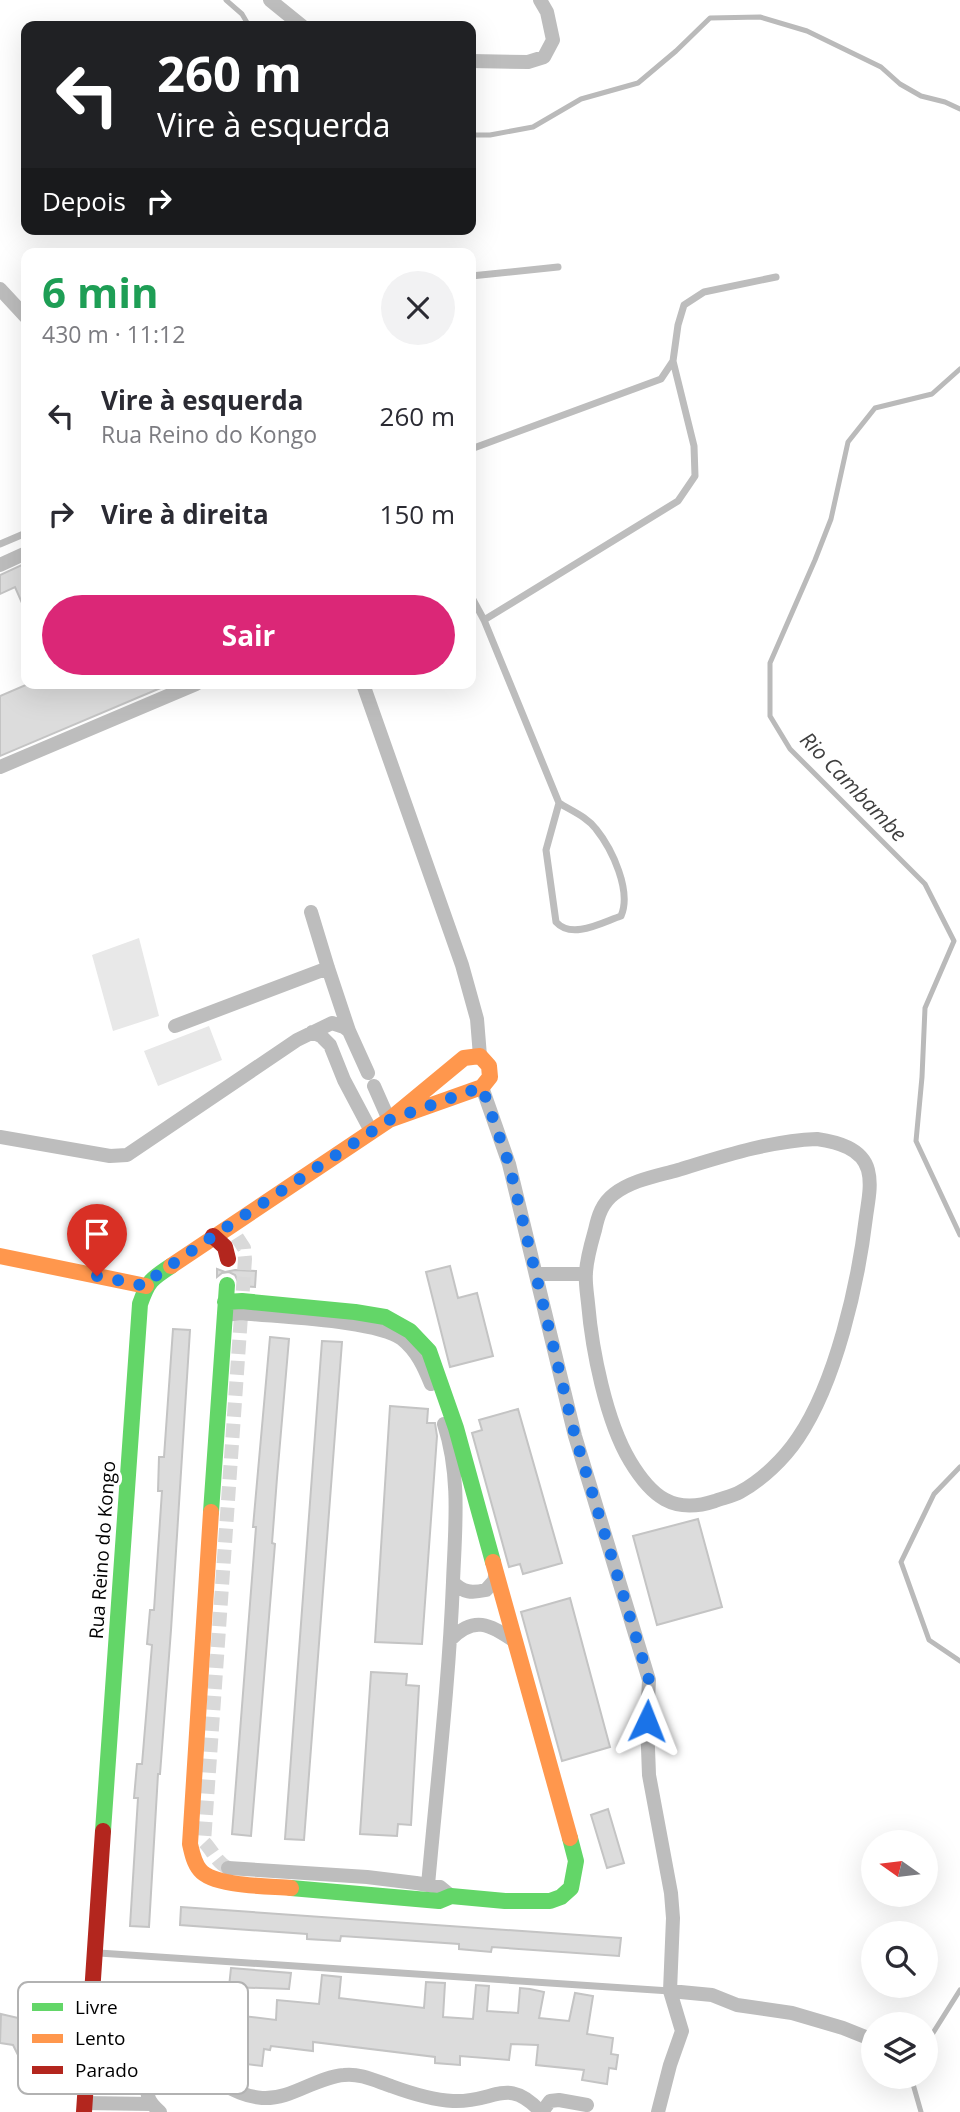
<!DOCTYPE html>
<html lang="pt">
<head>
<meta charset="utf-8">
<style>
	:root { --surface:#fff; --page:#f2f2f3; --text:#2b2b33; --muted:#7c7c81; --accent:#db2777 }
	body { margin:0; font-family:"Open Sans",sans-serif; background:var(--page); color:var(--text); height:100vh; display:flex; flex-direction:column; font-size:26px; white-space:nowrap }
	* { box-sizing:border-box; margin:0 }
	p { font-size:23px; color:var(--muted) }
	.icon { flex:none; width:38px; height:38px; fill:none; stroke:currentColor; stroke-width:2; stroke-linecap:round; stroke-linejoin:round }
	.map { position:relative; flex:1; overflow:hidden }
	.details { position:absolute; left:21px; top:248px; width:455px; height:441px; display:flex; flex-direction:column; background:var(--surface); border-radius:14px; box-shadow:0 7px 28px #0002 }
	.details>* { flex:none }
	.banner { position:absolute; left:21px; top:21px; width:455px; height:214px; border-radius:14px; box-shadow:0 7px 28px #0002; background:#202124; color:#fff; overflow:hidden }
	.needle { width:46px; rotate:284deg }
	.tools { position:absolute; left:861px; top:1830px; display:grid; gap:14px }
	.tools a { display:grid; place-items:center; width:77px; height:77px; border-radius:50%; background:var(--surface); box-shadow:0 7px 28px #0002; font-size:35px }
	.pin { position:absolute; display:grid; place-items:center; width:60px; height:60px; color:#fff; margin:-72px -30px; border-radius:50% 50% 50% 0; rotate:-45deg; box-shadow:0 0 7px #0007 }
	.pin .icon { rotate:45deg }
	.me { position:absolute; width:77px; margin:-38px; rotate:2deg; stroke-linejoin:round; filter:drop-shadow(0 0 5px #0008) }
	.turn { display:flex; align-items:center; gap:24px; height:147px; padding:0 21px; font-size:32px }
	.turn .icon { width:91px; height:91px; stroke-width:2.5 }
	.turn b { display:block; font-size:49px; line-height:60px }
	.then { display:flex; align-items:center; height:66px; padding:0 21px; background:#0003; gap:14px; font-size:26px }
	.round { display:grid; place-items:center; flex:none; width:74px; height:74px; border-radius:37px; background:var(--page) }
	.head { display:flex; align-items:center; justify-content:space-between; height:119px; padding:0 21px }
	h1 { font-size:42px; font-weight:700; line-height:52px; color:#1e9e55 }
	.primary-button { display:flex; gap:14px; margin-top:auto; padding:14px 21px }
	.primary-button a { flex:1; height:80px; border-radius:42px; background:var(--accent); color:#fff; font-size:28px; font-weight:700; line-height:80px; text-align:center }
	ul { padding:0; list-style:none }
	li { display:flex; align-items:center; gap:21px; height:98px; padding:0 21px }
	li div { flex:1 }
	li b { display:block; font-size:26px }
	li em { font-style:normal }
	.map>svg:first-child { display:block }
	.green { fill:#e8e8e8 }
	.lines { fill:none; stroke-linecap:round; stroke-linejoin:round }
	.stream { stroke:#bababa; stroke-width:5 }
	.building { fill:#dcdcdc; stroke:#c4c4c4; stroke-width:2 }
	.street-tunnel { stroke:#d9d9d9; stroke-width:14; stroke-dasharray:14 7; stroke-linecap:butt }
	.lane { stroke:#bdbdbd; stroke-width:7 }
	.street { stroke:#bdbdbd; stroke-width:14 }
	.fast { stroke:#63d668; stroke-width:16 }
	.slow { stroke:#ff974d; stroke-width:16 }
	.jam { stroke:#b3261e; stroke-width:16 }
	.route { stroke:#1a73e8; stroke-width:12; stroke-dasharray:0 21.6 }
	.labels { text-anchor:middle; stroke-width:7; stroke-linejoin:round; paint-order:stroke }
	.street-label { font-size:19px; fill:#000; stroke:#fff }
	.water-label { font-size:21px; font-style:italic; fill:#3e3e3e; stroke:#fff }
	.key { fill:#fff; stroke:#b2b2b2; stroke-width:2 }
	.key-label { font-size:19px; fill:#000 }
</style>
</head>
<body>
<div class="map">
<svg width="960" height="2112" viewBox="0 0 960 2112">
	<rect width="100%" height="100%" fill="#fff"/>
	<path class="green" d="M139,938L159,1016L113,1031L92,955Z
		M209,1026L222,1060L158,1086L144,1051Z"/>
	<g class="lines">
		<path class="stream" d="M226,0L242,14L249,26
			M471,135H490L533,127L581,99L638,83L676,51L710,18L760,17L807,31L881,67L900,84L921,96L945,102L960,109
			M960,369L932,394L875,408L848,442L831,519L815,560L770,663V716L790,749L925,884L954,941L925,1008L922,1077L916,1141L960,1235
			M960,1467L934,1494L901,1562L929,1640L960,1661
			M926,2044L960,1990
			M911,2077L921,2112"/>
	</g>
	<path class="building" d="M26,563V612L15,587L0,594V575Z
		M28,684H170L0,756V696Z
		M450,1266L458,1298L477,1293L493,1356L450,1367L426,1272Z
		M217,1269L225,1272L235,1270L256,1271L255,1287L240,1286L235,1275L229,1272L222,1273L217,1277Z
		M173,1329L190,1330L171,1630L160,1774H158L149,1927L130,1926L138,1798H134L137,1764H142L152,1645L147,1644L150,1610H154L162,1491H158L159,1457H164Z
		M270,1337L289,1339L277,1478L272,1543L275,1544L251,1836L232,1834L256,1527H253Z
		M322,1341L342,1342L304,1840L285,1839Z
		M390,1406L428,1409L427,1423H435L437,1436L422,1644L375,1642Z
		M518,1409L562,1563L523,1574L520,1564L509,1567L472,1433L482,1430L479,1420Z
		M698,1519L722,1607L657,1625L633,1536Z
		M570,1598L610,1747L562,1761L521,1612Z
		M371,1672L407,1674L406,1685L419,1686L411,1825L398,1824L397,1836L360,1834Z
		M608,1809L624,1863L607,1868L591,1815Z
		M181,1907L621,1938L619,1956L492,1947L491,1952L459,1949V1944L387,1939L341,1936L340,1941L307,1939V1934L180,1925Z
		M231,1968L291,1973L289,1989L229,1987Z
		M322,1975L341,1977L339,1998L424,2008L426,1982L445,1983L443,2017L473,2019L476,1985L489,1986L487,2011L518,2013L520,1988L530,1989L544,1992L539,2018L569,2021L575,1993L593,1996L587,2034L613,2038L611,2054L618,2055L616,2069L609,2068L607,2084L582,2080L584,2070L536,2065L538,2045L511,2044L509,2060L460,2056V2065L435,2063V2057L313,2042V2051L271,2046L270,2050L264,2049L262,2066L238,2063L243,2016L276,2020L277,2000L319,2004Z
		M35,2011L42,2014L49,2030L63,2033L61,2050L50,2047L42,2081L26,2078L28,2072L19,2070L20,2059L13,2045L0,2043L1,2014L18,2018Z"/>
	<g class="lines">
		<path class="street-tunnel" d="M228,1868C216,1862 213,1851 204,1842L245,1259L244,1248L229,1225"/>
		<path class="lane" d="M471,276L558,267
			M471,449L661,379L673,361L678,325L684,305L704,292L776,277
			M0,544L26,533
			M471,596L484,620L559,803C572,811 587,817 596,829C612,849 632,891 621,916C603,922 572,940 556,922L546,850L559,803
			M484,620L678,501L695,476L694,446L673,361
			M99,1953L670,1991"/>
		<path class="street" d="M270,0L302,26
			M471,61L528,62L544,57L553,40L547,12L540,0
			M0,289L26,317
			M0,565L26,553
			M363,684L462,965L477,1019L480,1056
			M0,767L196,684
			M311,912L328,968L349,1031L368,1073
			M175,1026L328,968
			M312,1032L321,1036L330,1045L344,1080L371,1131
			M374,1086L389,1120
			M482,1087L509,1164L575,1436L649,1680L647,1721L649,1775L671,1893L673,1918L670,1991L682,2031L670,2065L658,2112
			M0,1137L110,1156L127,1155L297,1040L332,1023L344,1027L349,1031
			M817,1139C837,1142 862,1148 868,1170C872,1185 868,1202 866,1217C858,1284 836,1382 798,1438C784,1459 762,1480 740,1492C733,1496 723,1498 715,1501C673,1515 651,1496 630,1461C606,1421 592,1350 588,1303C587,1293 585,1282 586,1272C587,1257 591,1244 595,1230C598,1216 602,1203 614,1194C632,1180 657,1176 678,1170C724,1156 769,1141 817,1139Z
			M536,1274H586
			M225,1315L241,1313C276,1317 377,1320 402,1339C417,1351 424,1367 431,1384
			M453,1582C463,1593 472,1593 486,1590L494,1581L496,1572
			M451,1639C476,1614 491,1626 516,1642
			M228,1868L367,1877L416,1883L440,1887L451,1896
			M428,1885C437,1784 449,1683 453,1582C455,1529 461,1476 444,1424
			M670,1991L712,1995L737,2005L792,2013L843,2028L873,2040
			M87,2059L151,2076C194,2052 222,2095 262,2098C291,2100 316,2077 344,2075C360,2073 376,2081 391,2086C410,2093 432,2100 453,2101C495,2103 507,2075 541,2112
			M151,2076C145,2093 146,2100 160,2112
			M84,2103L151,2104
			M542,2112L550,2101L559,2100L587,2105"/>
		<path class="fast" d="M225,1302L242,1301L355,1312L385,1317L410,1331L429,1351L456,1428L493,1562
			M211,1512L227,1285
			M103,1831L140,1304C148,1281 151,1279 171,1266
			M291,1888L439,1901L451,1896L505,1901H550L561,1897L571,1888L576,1861L570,1838"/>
		<path class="slow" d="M0,1256L146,1286
			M171,1266L389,1120L464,1058L480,1056L489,1066L490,1077L482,1087L389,1120
			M211,1512L190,1844C192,1853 194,1863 200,1870C214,1887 270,1886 291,1888
			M493,1562L570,1838"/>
		<path class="jam" d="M213,1236L225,1247L228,1259
			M84,2112L103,1831"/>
	</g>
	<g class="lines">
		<path class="route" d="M97,1276L146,1286L154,1277L213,1236L389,1120L482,1087L509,1164L575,1436L649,1680L647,1721"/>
	</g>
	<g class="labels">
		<g class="street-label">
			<text transform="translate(102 1550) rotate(-86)" y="7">Rua Reino do Kongo</text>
		</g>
		<g class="water-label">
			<text transform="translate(853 787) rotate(46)" y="7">Rio Cambambe</text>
		</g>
	</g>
	<rect x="18" y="1982" width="230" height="112" rx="10" class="key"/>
	<rect x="32" y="2003" width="31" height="8" fill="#63d668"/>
	<rect x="32" y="2034" width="31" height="9" fill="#ff974d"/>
	<rect x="32" y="2066" width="31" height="8" fill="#b3261e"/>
	<g class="key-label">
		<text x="75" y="2014">Livre</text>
		<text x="75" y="2045">Lento</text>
		<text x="75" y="2077">Parado</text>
	</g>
</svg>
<div class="tools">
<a><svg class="needle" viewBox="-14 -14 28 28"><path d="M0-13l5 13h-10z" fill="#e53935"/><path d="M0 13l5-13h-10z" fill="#7c7c81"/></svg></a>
<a><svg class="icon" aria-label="search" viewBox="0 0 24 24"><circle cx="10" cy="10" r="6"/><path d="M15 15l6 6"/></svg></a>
<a><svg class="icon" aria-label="layers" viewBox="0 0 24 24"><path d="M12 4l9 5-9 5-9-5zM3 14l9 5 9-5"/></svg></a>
</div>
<div class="pin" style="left:97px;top:1276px;background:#d93025"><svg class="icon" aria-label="arrive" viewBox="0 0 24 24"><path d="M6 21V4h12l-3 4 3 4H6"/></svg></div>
<svg class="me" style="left:647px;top:1721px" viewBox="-20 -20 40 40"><path d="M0-17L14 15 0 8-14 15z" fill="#1a73e8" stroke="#fff" stroke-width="4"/></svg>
<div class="banner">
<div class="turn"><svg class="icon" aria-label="left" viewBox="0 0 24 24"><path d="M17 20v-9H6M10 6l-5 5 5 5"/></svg><div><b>260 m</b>Vire à esquerda</div></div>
<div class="then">Depois<svg class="icon" aria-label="right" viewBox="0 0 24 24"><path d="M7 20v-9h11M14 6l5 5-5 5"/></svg></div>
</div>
<section class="details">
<div class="head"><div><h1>6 min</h1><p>430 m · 11:12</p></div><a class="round"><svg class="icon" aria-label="close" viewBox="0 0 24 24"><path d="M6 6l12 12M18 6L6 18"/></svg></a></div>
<ul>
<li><svg class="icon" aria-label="left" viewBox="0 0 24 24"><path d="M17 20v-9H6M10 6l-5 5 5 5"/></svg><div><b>Vire à esquerda</b><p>Rua Reino do Kongo</p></div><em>260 m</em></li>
<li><svg class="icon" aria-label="right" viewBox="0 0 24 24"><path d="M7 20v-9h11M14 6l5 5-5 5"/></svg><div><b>Vire à direita</b></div><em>150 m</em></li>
</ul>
<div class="primary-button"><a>Sair</a></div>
</section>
</div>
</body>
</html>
